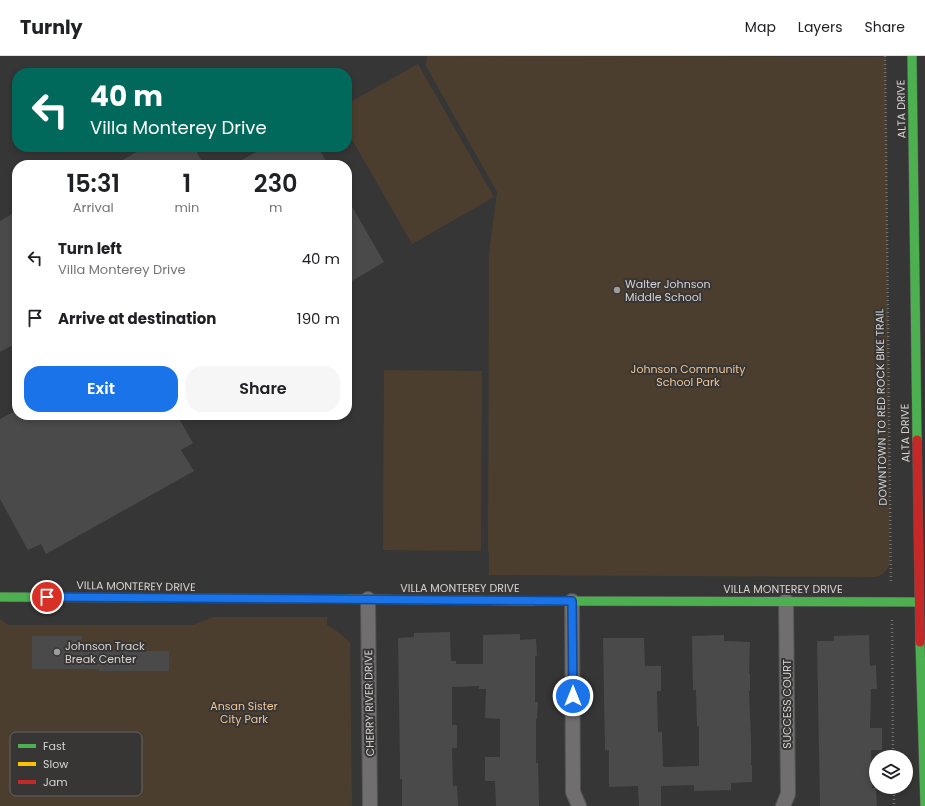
<!DOCTYPE html>
<html lang="en">
<head>
<meta charset="utf-8">
<style>
	:root { --surface:#fff; --page:#f6f6f6; --text:#202124; --muted:#757577; --line:#e0e0e0; --accent:#1a73e8 }
	body { margin:0; font-family:Poppins,sans-serif; background:var(--page); color:var(--text); height:100vh; display:flex; flex-direction:column; font-size:15px; white-space:nowrap }
	* { box-sizing:border-box; margin:0 }
	p { font-size:13px; color:var(--muted) }
	.icon { flex:none; width:22px; height:22px; fill:none; stroke:currentColor; stroke-width:2; stroke-linecap:round; stroke-linejoin:round }
	.map { position:relative; flex:1; overflow:hidden }
	.panel { position:absolute; left:12px; top:104px; width:340px; height:260px; display:flex; flex-direction:column; background:var(--surface); border-radius:16px; box-shadow:0 2px 6px #0003 }
	.panel>* { flex:none }
	.top-card { position:absolute; left:12px; top:12px; width:340px; height:84px; border-radius:16px; box-shadow:0 2px 6px #0003; background:#00695c; color:#fff; overflow:hidden }
	.buttons { position:absolute; left:869px; top:694px; display:grid; gap:8px }
	.buttons a { display:grid; place-items:center; width:44px; height:44px; border-radius:50%; background:var(--surface); box-shadow:0 2px 6px #0003; font-size:20px }
	.pin { position:absolute; display:grid; place-items:center; width:34px; height:34px; color:#fff; margin:-17px; border:2px solid #fff; border-radius:50%; box-shadow:0 1px 4px #0007 }
	.me { position:absolute; width:44px; margin:-22px; rotate:0deg; stroke-linejoin:round; filter:drop-shadow(0 0 3px #0008) }
	.turn { display:flex; align-items:center; gap:14px; height:84px; padding:0 12px; font-size:18px }
	.turn .icon { width:52px; height:52px; stroke-width:2.5 }
	.turn b { display:block; font-size:28px; line-height:34px }
	.eta { display:flex; justify-content:space-evenly; align-items:center; height:68px; text-align:center }
	.eta b { font-size:24px; font-weight:600; line-height:28px }
	.action { display:flex; gap:8px; margin-top:auto; padding:8px 12px }
	.action a { flex:1; height:46px; border-radius:16px; background:var(--accent); color:#fff; font-size:16px; font-weight:600; line-height:46px; text-align:center }
	.action a+a { background:var(--page); color:var(--text) }
	ul { padding:0; list-style:none }
	li { display:flex; align-items:center; gap:12px; height:60px; padding:0 12px }
	li div { flex:1 }
	li b { display:block; font-size:15px }
	li em { font-style:normal }
	header { display:flex; align-items:center; gap:24px; box-sizing:border-box; height:56px; padding:0 20px; background:var(--surface); border-bottom:1px solid var(--line) }
	header strong { font-size:19px }
	nav { display:flex; gap:22px; margin-inline-start:auto; font-size:14px }
	.map>svg:first-child { display:block }
	.green { fill:#4b3e2e }
	.building { fill:#4b4a4b }
	.lines { fill:none; stroke-linecap:round; stroke-linejoin:round }
	.street-casing { stroke:#555454; stroke-width:16 }
	.fast-casing { stroke:#555454; stroke-width:10 }
	.slow-casing { stroke:#555454; stroke-width:10 }
	.jam-casing { stroke:#555454; stroke-width:10 }
	.path { stroke:#727071; stroke-width:2.5; stroke-dasharray:1 3; stroke-linecap:butt }
	.street { stroke:#706e6f; stroke-width:14 }
	.fast { stroke:#4caf50; stroke-width:9 }
	.slow { stroke:#ffc107; stroke-width:9 }
	.jam { stroke:#c62828; stroke-width:9 }
	.route-casing { stroke:#114b97; stroke-width:10 }
	.route { stroke:#1a73e8; stroke-width:7 }
	.poi-dot { fill:#9d9b9b; stroke:#383535; stroke-width:1.5 }
	.labels { text-anchor:middle; stroke-width:4; stroke-linejoin:round; paint-order:stroke }
	.street-label { font-size:11px; fill:#d4d2d2; stroke:#383535 }
	.poi-label { font-size:11px; fill:#d4d2d2; stroke:#383535; text-anchor:start }
	.park-label { font-size:11px; fill:#eec492; stroke:#383535 }
	.key { fill:#383535; stroke:#676464; stroke-width:1 }
	.key-label { font-size:11px; fill:#d4d2d2 }
</style>
</head>
<body>
<header>
<strong>Turnly</strong>
<nav><a>Map</a><a>Layers</a><a>Share</a></nav>
</header>
<div class="map">
<svg width="925" height="750" viewBox="0 0 925 750">
	<rect width="100%" height="100%" fill="#373636"/>
	<path class="green" d="M427,0L886,1L890,507C886,516 885,518 875,521L489,519V496H488L489,198L497,136L426,10Z
		M418,8L494,141L412,188L347,75V48Z
		M384,314L482,315L481,495L383,494Z
		M213,561H327V569L338,576L350,586L352,750H0V563L8,569H193Z"/>
	<path class="building" d="M145,91H194L204,109H114Z
		M265,91H318L328,109H233Z
		M347,142L384,206L347,228Z
		M17,155V287L0,296V165Z
		M17,354V359H177L193,387L181,394L194,415L46,498L41,488L28,494L0,443V363Z
		M450,576L451,605H456V608H483V579L520,578V584L536,583L537,600H535V646H538L537,663H536V707H538L539,750H496L495,725H485V701H500V663L485,662L486,633H479V630L452,631V669H457V692H452L453,730H457L458,750H402V723H400V706L398,582L414,581V577Z
		M724,579V585L750,586L749,618H750V635H749L751,683V709H752V726L731,727V734L694,735V729L661,730V750H639L638,730L609,731V694H605L603,582H644L645,610H661V635H657L658,676H662L663,711L699,710V670H697L696,634H693L692,580Z
		M869,579L870,610L876,609L877,633H871L870,672H882V694H871L872,732H876L877,750H820L817,585H834V580Z
		M32,580H82V595H169V615H99V613H32Z"/>
	<g class="lines">
		<g class="street-casing">
			<path id="street" d="M368,543L370,750
				M572,545L573,736L579,750
				M783,750L788,738L786,545"/>
		</g>
		<g class="fast-casing">
			<path id="fast" d="M912,0L917,384
				M0,541L349,543
				M533,545L919,546
				M920,586L925,750"/>
		</g>
		<g class="slow-casing">
			<path id="slow" d="M349,543L533,545"/>
		</g>
		<g class="jam-casing">
			<path id="jam" d="M917,384L920,586"/>
		</g>
		<path class="path" d="M885,0L891,527
			M892,564L893,701
			M894,731V750"/>
		<use href="#street" class="street"/>
		<use href="#fast" class="fast"/>
		<use href="#slow" class="slow"/>
		<use href="#jam" class="jam"/>
	</g>
	<g class="lines">
		<g class="route-casing">
			<path id="route" d="M47,541L572,545L573,640"/>
		</g>
		<use href="#route" class="route"/>
	</g>
	<g class="poi-dot">
		<circle cx="617" cy="234" r="4"/>
		<circle cx="57" cy="596" r="4"/>
	</g>
	<g class="labels">
		<g class="street-label">
			<text transform="translate(901 53) rotate(-91)" y="4">ALTA DRIVE</text>
			<text transform="translate(881 351) rotate(-91)" y="4">DOWNTOWN TO RED ROCK BIKE TRAIL</text>
			<text transform="translate(905 377) rotate(-91)" y="4">ALTA DRIVE</text>
			<text transform="translate(136 530) rotate(1)" y="4">VILLA MONTEREY DRIVE</text>
			<text x="460" y="536">VILLA MONTEREY DRIVE</text>
			<text x="783" y="537">VILLA MONTEREY DRIVE</text>
			<text transform="translate(369 647) rotate(-91)" y="4">CHERRY RIVER DRIVE</text>
			<text transform="translate(787 648) rotate(-90)" y="4">SUCCESS COURT</text>
		</g>
		<g class="poi-label">
			<text x="625" y="232">Walter Johnson<tspan x="625" dy="13">Middle School</tspan></text>
			<text x="65" y="594">Johnson Track<tspan x="65" dy="13">Break Center</tspan></text>
		</g>
		<g class="park-label">
			<text x="688" y="317">Johnson Community<tspan x="688" dy="13">School Park</tspan></text>
			<text x="244" y="654">Ansan Sister<tspan x="244" dy="13">City Park</tspan></text>
		</g>
	</g>
	<rect x="10" y="676" width="132" height="64" rx="6" class="key"/>
	<rect x="18" y="688" width="18" height="4" fill="#4caf50"/>
	<rect x="18" y="706" width="18" height="4" fill="#ffc107"/>
	<rect x="18" y="724" width="18" height="4" fill="#c62828"/>
	<g class="key-label">
		<text x="43" y="694">Fast</text>
		<text x="43" y="712">Slow</text>
		<text x="43" y="730">Jam</text>
	</g>
</svg>
<div class="buttons">
<a><svg class="icon" aria-label="layers" viewBox="0 0 24 24"><path d="M12 4l9 5-9 5-9-5zM3 14l9 5 9-5"/></svg></a>
</div>
<div class="pin" style="left:47px;top:541px;background:#d93025"><svg class="icon" aria-label="arrive" viewBox="0 0 24 24"><path d="M6 21V4h12l-3 4 3 4H6"/></svg></div>
<svg class="me" style="left:573px;top:640px" viewBox="-20 -20 40 40"><circle r="17" fill="#1a73e8" stroke="#fff" stroke-width="3"/><path d="M0-11L8 9 0 5-8 9z" fill="#fff"/></svg>
<div class="top-card">
<div class="turn"><svg class="icon" aria-label="left" viewBox="0 0 24 24"><path d="M17 20v-9H6M10 6l-5 5 5 5"/></svg><div><b>40 m</b>Villa Monterey Drive</div></div>
</div>
<section class="panel">
<div class="eta">
<div><b>15:31</b><p>Arrival</p></div>
<div><b>1</b><p>min</p></div>
<div><b>230</b><p>m</p></div>
</div>
<ul>
<li><svg class="icon" aria-label="left" viewBox="0 0 24 24"><path d="M17 20v-9H6M10 6l-5 5 5 5"/></svg><div><b>Turn left</b><p>Villa Monterey Drive</p></div><em>40 m</em></li>
<li><svg class="icon" aria-label="arrive" viewBox="0 0 24 24"><path d="M6 21V4h12l-3 4 3 4H6"/></svg><div><b>Arrive at destination</b></div><em>190 m</em></li>
</ul>
<div class="action"><a>Exit</a><a>Share</a></div>
</section>
</div>
</body>
</html>
